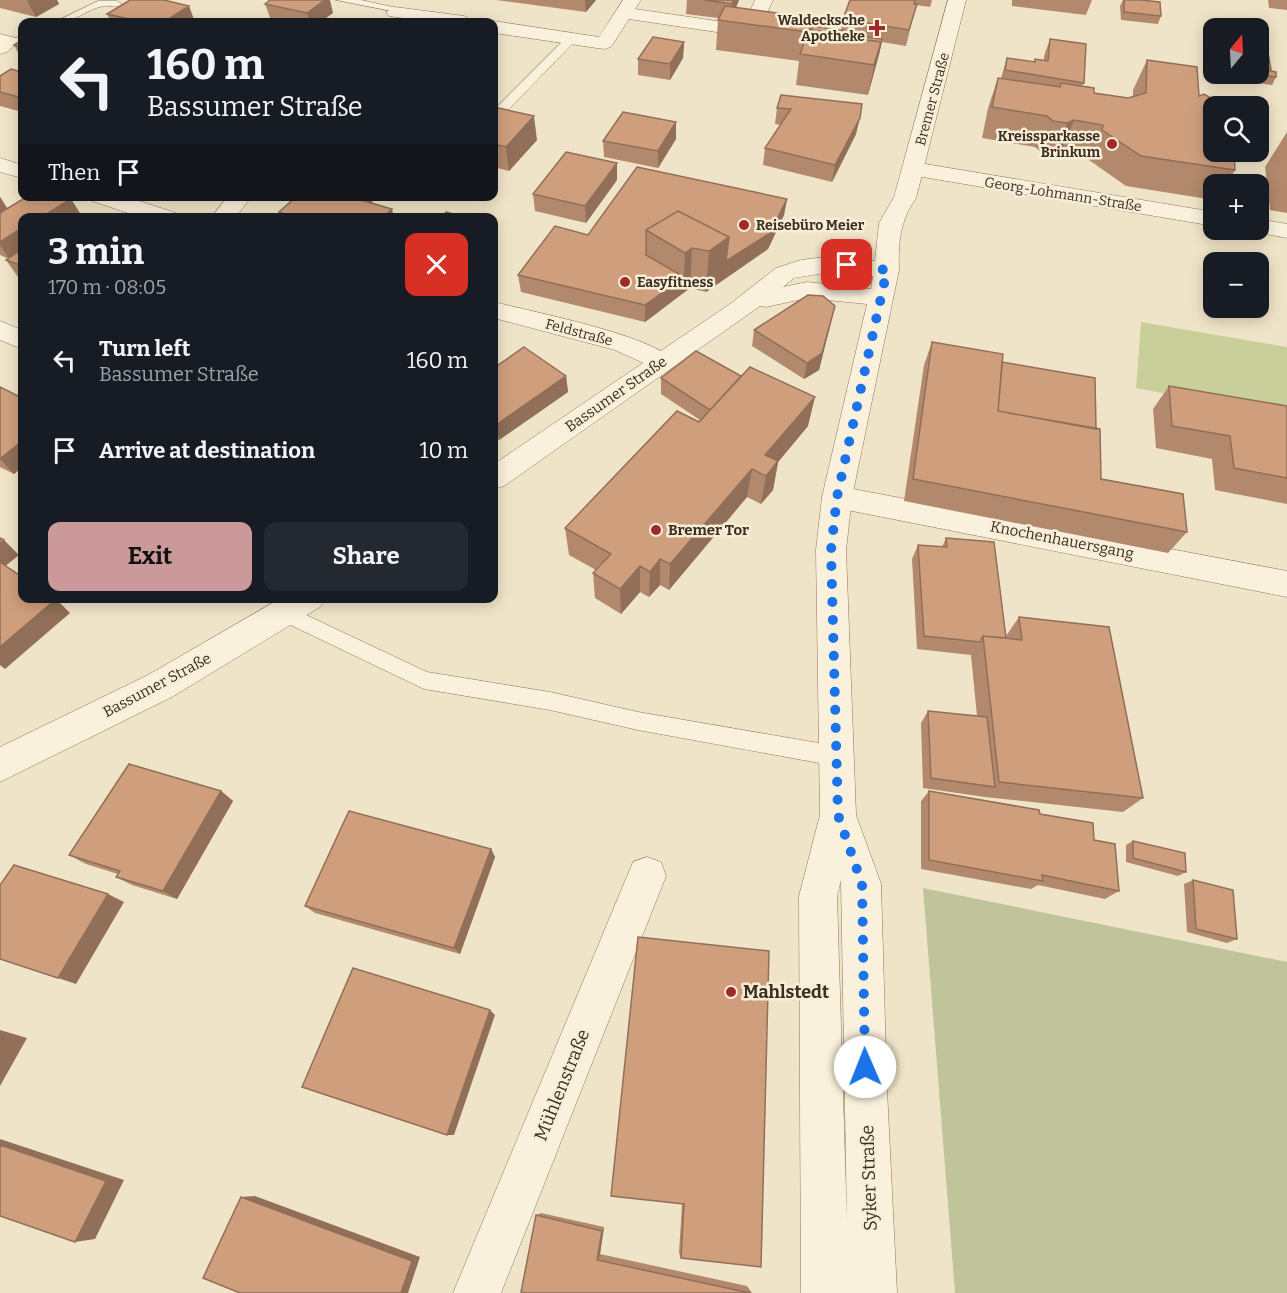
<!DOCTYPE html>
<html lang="en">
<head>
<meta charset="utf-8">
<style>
	:root { --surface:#171b24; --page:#242831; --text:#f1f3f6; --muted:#9ea1a6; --accent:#cc999b }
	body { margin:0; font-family:Bitter,serif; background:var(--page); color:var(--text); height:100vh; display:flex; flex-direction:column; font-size:22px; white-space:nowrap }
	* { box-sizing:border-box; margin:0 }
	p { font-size:20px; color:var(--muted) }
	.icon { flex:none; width:33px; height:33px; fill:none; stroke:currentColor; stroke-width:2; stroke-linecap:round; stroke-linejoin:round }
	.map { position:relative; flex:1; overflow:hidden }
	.side { position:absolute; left:18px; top:213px; width:480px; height:390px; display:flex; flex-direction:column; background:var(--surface); border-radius:12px; box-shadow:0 3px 15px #0003 }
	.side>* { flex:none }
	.hud { position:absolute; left:18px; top:18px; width:480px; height:183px; border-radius:12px; box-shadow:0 3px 15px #0003; background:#171b24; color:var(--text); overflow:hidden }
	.needle { width:39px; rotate:18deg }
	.buttons { position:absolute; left:1203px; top:18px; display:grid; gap:12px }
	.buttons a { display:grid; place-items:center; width:66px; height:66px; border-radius:12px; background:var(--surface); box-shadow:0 3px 15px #0003; font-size:30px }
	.pin { position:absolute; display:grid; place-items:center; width:51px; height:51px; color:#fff; margin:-26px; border-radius:12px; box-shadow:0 3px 9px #0006 }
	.me { position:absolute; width:66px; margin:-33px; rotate:359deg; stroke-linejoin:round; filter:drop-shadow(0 0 4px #0008) }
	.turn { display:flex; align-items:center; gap:21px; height:126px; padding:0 30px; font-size:27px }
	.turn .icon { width:78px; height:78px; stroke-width:2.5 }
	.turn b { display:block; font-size:42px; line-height:51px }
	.then { display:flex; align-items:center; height:57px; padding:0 30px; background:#0003; gap:12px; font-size:22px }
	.round { display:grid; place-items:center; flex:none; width:63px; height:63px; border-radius:12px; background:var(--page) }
	.head { display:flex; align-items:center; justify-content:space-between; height:102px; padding:0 30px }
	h1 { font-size:36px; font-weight:700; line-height:45px }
	.cta { display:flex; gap:12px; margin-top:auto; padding:12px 30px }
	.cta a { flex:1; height:69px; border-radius:12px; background:var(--accent); color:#111; font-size:24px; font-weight:700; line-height:69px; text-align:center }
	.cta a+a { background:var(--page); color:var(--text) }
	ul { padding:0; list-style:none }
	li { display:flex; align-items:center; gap:18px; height:90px; padding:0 30px }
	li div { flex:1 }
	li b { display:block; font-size:22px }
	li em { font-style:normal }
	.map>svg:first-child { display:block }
	.green { fill:#c9cf9b }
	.cemetery { fill:#bfc49a }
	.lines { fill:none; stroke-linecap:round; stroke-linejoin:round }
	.service-casing { stroke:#8d765c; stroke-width:1 }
	.minor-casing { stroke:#8d765c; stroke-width:1 }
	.tertiary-casing { stroke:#8d765c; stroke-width:1 }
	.service { fill:#faf1dc; fill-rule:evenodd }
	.minor { fill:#faf1dc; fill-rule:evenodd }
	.tertiary { fill:#faf1dc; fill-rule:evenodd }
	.wall { fill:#b2896c }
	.shaded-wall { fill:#916f58 }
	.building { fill:#cf9f7d; stroke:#916f58; stroke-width:1.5 }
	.route { stroke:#1a73e8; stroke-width:10; stroke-dasharray:0 18 }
	.poi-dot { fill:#9e2a2b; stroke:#f7eed8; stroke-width:2 }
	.labels { text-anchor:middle; stroke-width:5; stroke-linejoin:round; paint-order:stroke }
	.far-poi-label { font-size:14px; font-weight:bold; fill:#3d2e20; stroke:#f7eed8; text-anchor:end }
	.far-street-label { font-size:14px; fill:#3d2e20; stroke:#f7eed8 }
	.street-label { font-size:15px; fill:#3d2e20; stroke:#f7eed8 }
	.poi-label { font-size:15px; font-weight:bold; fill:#3d2e20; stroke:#f7eed8; text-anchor:start }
	.near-poi-label { font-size:18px; font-weight:bold; fill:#3d2e20; stroke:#f7eed8; text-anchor:start }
	.near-street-label { font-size:18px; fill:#3d2e20; stroke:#f7eed8 }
</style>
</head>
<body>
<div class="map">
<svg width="1287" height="1293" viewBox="0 0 1287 1293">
	<rect width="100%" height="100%" fill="#f0e4c8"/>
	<path class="green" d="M1141,322L1287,347V417L1136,388Z"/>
	<path class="cemetery" d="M923,888L1287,962V1293H955Z"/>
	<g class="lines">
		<g class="service-casing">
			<path id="service" d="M336,0H361L402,9L397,12Z
				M98,1H117L122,4C116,9 112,5 104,6C86,9 74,24 55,22Z
				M22,36V42L9,45L3,42Z
				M567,37L577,39L504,114H496V108Z
				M285,605L427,672L550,692L638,712L836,746L843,749L847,756L843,763L836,766L638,730L550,710L424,689L278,619L275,613L278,607Z"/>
		</g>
		<g class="minor-casing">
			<path id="minor" d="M623,0H641L635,9L744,25L755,0H773L757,35L750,37L629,19L611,47L604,49L494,33V22H490L494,21L599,37Z
				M395,7L464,16L473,22H430L389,16L386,12Z
				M0,34L16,38L18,42L7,52L0,54Z
				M0,158L22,165V178L0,172Z
				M913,162L1214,212V226L905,174L902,169L905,164Z
				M89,196H124L176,213L179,218H143L92,201Z
				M228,196H252L235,218H211Z
				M1258,219L1287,224V238L1250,231L1258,230Z
				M494,302C528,311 658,336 674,362L670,368L661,371L615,350L494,318Z
				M0,321L22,330V349L0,340Z
				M837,486L1287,571V597L837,508L827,505L822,497L827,489Z
				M647,857L661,862L666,876L501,1293H453L633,862Z"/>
		</g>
		<g class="tertiary-casing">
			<path id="tertiary" d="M948,0H966L916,198C900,221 898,242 899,270L852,497L846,550L856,815L881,884L887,1090L897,1293H801L799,896L820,815L816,550L822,497L867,304L807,298L766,307L760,306L504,486L494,489V464L730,304L776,268L801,260L832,256L875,261L879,223L894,197ZM832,272L873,276L871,289L807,282L783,287L794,278ZM841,880L847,1224L837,896Z
				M281,598H325L320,607L172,697L0,782V747L148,675Z"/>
		</g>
		<use href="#service" class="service"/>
		<use href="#minor" class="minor"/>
		<use href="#tertiary" class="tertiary"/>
	</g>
	<path class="wall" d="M0,0H57L59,4L36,17L0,8Z
		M496,0H596L586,12Z
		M687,0H739L736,8L812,26L841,30L843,19L850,0H932L930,7L916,5L906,46L882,42L868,95L796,85L799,61L716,50L718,20V18L686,14Z
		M1012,0H1092L1086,15L1012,6Z
		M1123,0H1141L1161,16L1158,24L1121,20L1120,6Z
		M1268,0H1287V12V10L1269,8Z
		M265,4L333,13L320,22H284L271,20Z
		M107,14L196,22H111Z
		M1258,30L1265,38L1263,41L1271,69L1270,71L1276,77L1272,85L1243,81L1242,75L1243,74H1258Z
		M1050,39L1084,83L1082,86L1094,93L1128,98L1133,97V90L1147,60L1199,96L1214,152L1235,170L1227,184H1214V200L1126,186L1089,160V156L1061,151L1054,154L1041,152L1035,147L982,138L988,108L998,78H1001L1007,58L1034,62L1035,59L1044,60V56Z
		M22,40V60L14,45Z
		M684,42L683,58L670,80L638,75V59Z
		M22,72V112L0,106V76Z
		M781,95L856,134L832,182L763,165L765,148L781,125L775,124L777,108Z
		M494,107L537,140L509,171L494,167Z
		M676,122V139L658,168L604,157L603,141Z
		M1287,132V213L1270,210L1265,167Z
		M617,180L586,223L535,211L533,194Z
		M0,197L7,208L71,199L81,215L77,218H22V279L18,277L6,260L9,259L0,255Z
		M787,199L784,215L768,249L706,292L690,288L645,322L521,292L518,275L588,235Z
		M279,212L295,218H281Z
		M835,306L819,370L804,379L752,346L754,330Z
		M932,342L1002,362L1096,429L1101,479L1187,532L1168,553L904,501L924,365Z
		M494,368L566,376L568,392L499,440L494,436Z
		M661,378L808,426L778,462L773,490L761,504L747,497L669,590L660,585L649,597L640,592L621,614L595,598L593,573L596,570L569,555L565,528L700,420L661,394Z
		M1169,386L1287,406V504L1215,490L1212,459L1156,448L1153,409Z
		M0,387L22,398V467L14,474L0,467Z
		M946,538L1006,636L1019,617L1143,798L1123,812L985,797L923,788L921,723L928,711L977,716L971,655L917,649L912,559L918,545L942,547Z
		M221,791L233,801L177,899L132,885L116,877L118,874L86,864L69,855Z
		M929,791L1040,814L1094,840L1119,891L1105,899L1038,885L1031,889L921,869V801Z
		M1133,841L1186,872L1178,876L1126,862V845Z
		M491,849L495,857L460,954L315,913L305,906Z
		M1193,880L1237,939L1227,943L1187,932L1184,884Z
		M769,951L681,1258L679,1253L682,1204Z
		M541,1213L604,1227L600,1254L747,1286L752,1293H527L536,1215Z"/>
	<path class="shaded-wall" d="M30,0H57L59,4L36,17L27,1Z
		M325,0H330L333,13L320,22H310L307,13Z
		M585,0H596L586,12Z
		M733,0H739L730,20L732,4Z
		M189,6L195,22H164Z
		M814,18L809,46L808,32Z
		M882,39L879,55L868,95L874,65Z
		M684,42L683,58L670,80V64Z
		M534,116L537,140L509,171L506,147Z
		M860,118L856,134L832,182L835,165Z
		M1074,120L1061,151L1054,154L1067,123Z
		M676,122V139L658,168V151Z
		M617,163V180L586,223L585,206Z
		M364,196H371L374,209L361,200Z
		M0,197L7,208L0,213Z
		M71,199L81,215L77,218H40Z
		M787,199L784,215L768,249L706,292L709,251Z
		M392,209L394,218H383Z
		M22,228V252L10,260L0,245V242Z
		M692,248L690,288L645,322V305L684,277L685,253Z
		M835,306L819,370L804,379L807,363Z
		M566,376L568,392L499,440L496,425Z
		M815,397L808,426L778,462L773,490L761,504L766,476L765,455Z
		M22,441V467L14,474L0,459Z
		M752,469L747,497L669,590L670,564Z
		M4,540L19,555L3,568L0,565V544Z
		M660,559V585L649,597L650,572Z
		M640,566V592L621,614L620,589Z
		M56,599L70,613L5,669L0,665V647Z
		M221,791L233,801L177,899L163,891Z
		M491,849L495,857L460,954L454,948Z
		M108,894L124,902L76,984L58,978Z
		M490,1010L495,1015L454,1135H447Z
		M0,1030L27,1038L0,1086Z
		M0,1139L124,1180L95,1239L75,1242L0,1145Z
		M255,1196L420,1257L408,1293H401L241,1197Z
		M604,1227L600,1254L597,1260L602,1231Z"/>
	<path class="building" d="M130,0H164L189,6L164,22H142L107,14Z
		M270,0H325L307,13L265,4Z
		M704,0H733L732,4Z
		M850,0H915L914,4H917L909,30L843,19Z
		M1124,0H1141L1160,2L1161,16L1124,12Z
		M725,6L814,18L808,32L881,42L874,65L800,54L808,32L718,20Z
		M812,26L866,34L865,37L812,30V31Z
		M812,30L882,39L878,55L881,42L811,32Z
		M1258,30H1263L1265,38H1258Z
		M653,37L684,42L670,64L638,59Z
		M1050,39L1086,44L1084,83L1005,70L1007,58L1035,62V59L1048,61Z
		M22,40V47L14,45Z
		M1258,40L1266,42L1271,69L1258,67Z
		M1147,60L1197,67L1199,96L1204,94L1225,106H1214V152H1234L1235,170L1141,156L1102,130L1103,125L1074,120L1067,123L1053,121L1047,116L992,107L998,78L1060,87L1061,83L1094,88V93L1128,98L1146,93Z
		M11,69L22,72V98L0,92V76Z
		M1258,69L1276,72V77L1254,74H1258Z
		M781,95L862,104L860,118L835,165L765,148L791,109L777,108Z
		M494,107L534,116L506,147L494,144Z
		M623,112L676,122L658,151L603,141Z
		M566,152L617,163L585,206L533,194Z
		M637,167L787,199L770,233L726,261L729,237L678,211L646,230V255L684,277L645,305L518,275L555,226L588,235Z
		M28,196H66L71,199L40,218H22V228L0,242V213Z
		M297,196H364L361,200L392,209L383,218H295L279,212Z
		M678,211L729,237L709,251L692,248L685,253L646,230Z
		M446,212L468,218H442Z
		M22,249V266L6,260Z
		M808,295L823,296L835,306L822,353L807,363L754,330Z
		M932,342L1003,354L998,411L1100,429L1101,479L1183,494L1187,532L913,479Z
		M524,347L566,376L496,425L494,423V368Z
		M696,351L741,376L710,410L661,378Z
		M1002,362L1095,378L1096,429L998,411Z
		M750,367L815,397L765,455L778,461L766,476L752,469L670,564L660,559L650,572L640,566L620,589L593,573L611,554L565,528L677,411L699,422Z
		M1169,386L1287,406V478L1234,468L1230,436L1172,426Z
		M0,387L22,398V441L0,459Z
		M0,538L4,540L0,544Z
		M946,538L994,542L1006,638L983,636L980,642L924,636L918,545L947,547Z
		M0,562L22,577V598H55L56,599L0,647Z
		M1019,617L1109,627L1143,798L999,782L983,636L1022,640Z
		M928,711L987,717L995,787L931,778Z
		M129,764L221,791L163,891L116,877L120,871L69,855Z
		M929,791L1039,810L1040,814L1093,823L1094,840L1115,844L1119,891L1042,875L1043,881L929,860Z
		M349,811L491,849L454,948L305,906Z
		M1133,841L1185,853L1186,872L1133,858Z
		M14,865L108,894L58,978L0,959V885Z
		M1193,880L1233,890L1237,939L1196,929Z
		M638,937L769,951L761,1267L681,1258L684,1204L611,1196Z
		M353,968L490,1010L447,1135L302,1087Z
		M0,1145L106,1181L75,1242L0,1216Z
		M241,1197L412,1261L401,1293H240L203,1278Z
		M536,1215L602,1231L597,1260L750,1293H527L521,1292Z"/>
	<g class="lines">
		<path class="route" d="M847,265L887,270L837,497L831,550L838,815L862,884L865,1067"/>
	</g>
	<g class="poi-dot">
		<path d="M874 19h6v6h6v6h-6v6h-6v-6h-6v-6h6z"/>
		<circle cx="1112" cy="144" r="6"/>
		<circle cx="744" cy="225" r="6"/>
		<circle cx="625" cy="282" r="6"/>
		<circle cx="656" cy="530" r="6"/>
		<circle cx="731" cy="992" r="6"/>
	</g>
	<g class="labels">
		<g class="far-poi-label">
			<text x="865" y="25">Waldecksche<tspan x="865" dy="16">Apotheke</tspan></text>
			<text x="1100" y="141">Kreissparkasse<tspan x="1100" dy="16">Brinkum</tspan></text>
			<text x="756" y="230" text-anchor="start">Reisebüro Meier</text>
			<text x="637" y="287" text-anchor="start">Easyfitness</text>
		</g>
		<g class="far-street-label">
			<text transform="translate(932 99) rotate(-75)" y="5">Bremer Straße</text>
			<text transform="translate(1063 194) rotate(9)" y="5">Georg-Lohmann-Straße</text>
			<text transform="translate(579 332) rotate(15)" y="5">Feldstraße</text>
		</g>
		<g class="street-label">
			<text transform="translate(616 394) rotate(-35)" y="5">Bassumer Straße</text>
			<text transform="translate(1062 540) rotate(11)" y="5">Knochenhauersgang</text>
			<text transform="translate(157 685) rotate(-28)" y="5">Bassumer Straße</text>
		</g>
		<g class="poi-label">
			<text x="668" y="535">Bremer Tor</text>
		</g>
		<g class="near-poi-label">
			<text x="743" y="998">Mahlstedt</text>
		</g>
		<g class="near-street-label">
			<text transform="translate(562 1085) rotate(-68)" y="6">Mühlenstraße</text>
			<text transform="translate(869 1178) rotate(-92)" y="6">Syker Straße</text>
		</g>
	</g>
</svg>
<div class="buttons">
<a><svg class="needle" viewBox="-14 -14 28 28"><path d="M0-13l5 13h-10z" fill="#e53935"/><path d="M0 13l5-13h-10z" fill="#9ea1a6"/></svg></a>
<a><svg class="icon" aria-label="search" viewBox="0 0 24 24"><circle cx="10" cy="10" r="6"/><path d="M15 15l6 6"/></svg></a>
<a>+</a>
<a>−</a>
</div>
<div class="pin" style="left:847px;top:265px;background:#d93025"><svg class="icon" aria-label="arrive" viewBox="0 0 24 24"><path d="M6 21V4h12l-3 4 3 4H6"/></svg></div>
<svg class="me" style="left:865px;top:1067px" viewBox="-20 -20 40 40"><circle r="19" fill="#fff"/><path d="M0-13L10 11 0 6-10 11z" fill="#1a73e8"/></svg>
<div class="hud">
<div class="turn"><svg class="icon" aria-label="left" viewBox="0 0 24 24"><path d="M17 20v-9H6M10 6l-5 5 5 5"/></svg><div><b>160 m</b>Bassumer Straße</div></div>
<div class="then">Then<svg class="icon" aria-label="arrive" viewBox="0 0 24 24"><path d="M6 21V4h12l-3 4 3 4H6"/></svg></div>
</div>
<section class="side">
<div class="head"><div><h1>3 min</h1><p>170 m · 08:05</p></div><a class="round" style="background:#d93025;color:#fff"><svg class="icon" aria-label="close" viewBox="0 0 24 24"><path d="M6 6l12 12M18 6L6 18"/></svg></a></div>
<ul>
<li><svg class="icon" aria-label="left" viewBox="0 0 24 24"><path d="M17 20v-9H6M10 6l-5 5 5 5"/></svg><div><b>Turn left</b><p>Bassumer Straße</p></div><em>160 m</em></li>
<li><svg class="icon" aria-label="arrive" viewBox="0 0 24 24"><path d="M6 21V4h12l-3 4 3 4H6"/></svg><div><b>Arrive at destination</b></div><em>10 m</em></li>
</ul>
<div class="cta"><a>Exit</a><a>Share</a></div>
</section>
</div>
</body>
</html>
